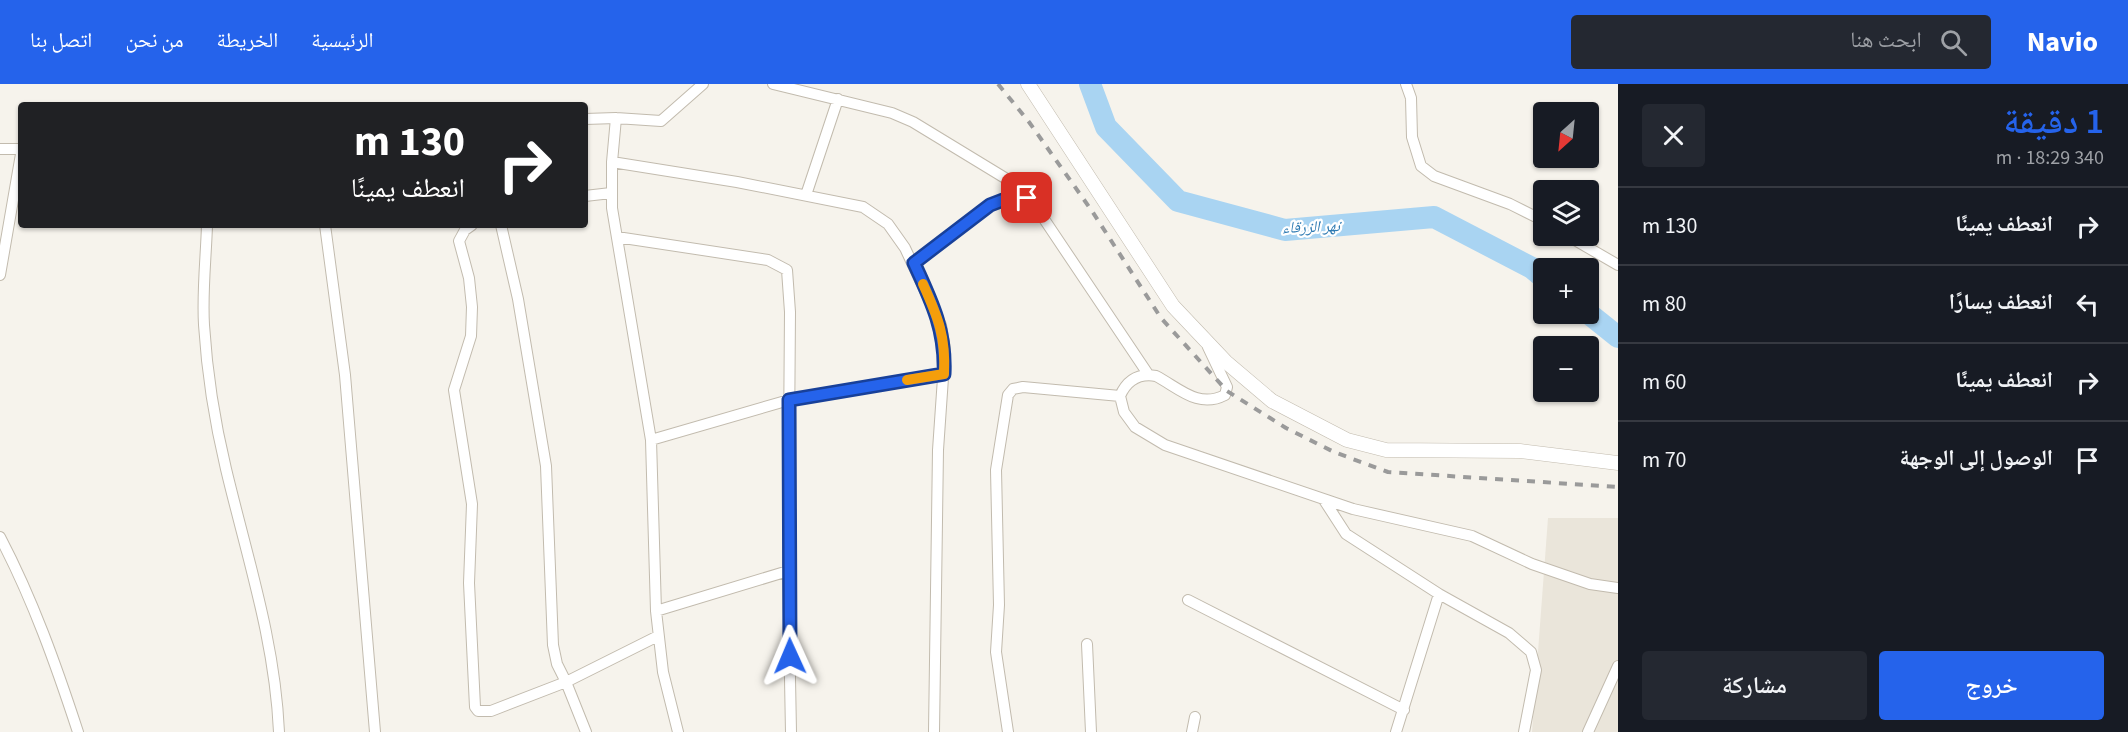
<!DOCTYPE html>
<html lang="ar">
<head>
<meta charset="utf-8">
<style>
	:root { --surface:#171b24; --page:#242831; --text:#f1f3f6; --muted:#9ea1a6; --line:#363941; --accent:#2563eb }
	body { margin:0; font-family:"Source Sans 3","Noto Naskh Arabic",sans-serif; background:var(--page); color:var(--text); direction:rtl; height:100vh; display:flex; flex-direction:column; font-size:22px; white-space:nowrap }
	* { box-sizing:border-box; margin:0 }
	p { font-size:20px; color:var(--muted) }
	.icon { flex:none; width:33px; height:33px; fill:none; stroke:currentColor; stroke-width:2; stroke-linecap:round; stroke-linejoin:round }
	.map { position:relative; flex:1; overflow:hidden; direction:ltr }
	.sheet { display:flex; flex-direction:column; background:var(--surface); width:510px }
	.sheet>* { flex:none }
	.hud { position:absolute; left:18px; top:18px; width:570px; height:126px; border-radius:6px; box-shadow:0 2px 4px #0004; direction:rtl; background:#202124; color:#fff; overflow:hidden }
	.needle { width:39px; rotate:207deg }
	.tools { position:absolute; left:1533px; top:18px; display:grid; gap:12px }
	.tools a { display:grid; place-items:center; width:66px; height:66px; border-radius:6px; background:var(--surface); box-shadow:0 2px 4px #0004; font-size:30px }
	.pin { position:absolute; display:grid; place-items:center; width:51px; height:51px; color:#fff; margin:-26px; border-radius:12px; box-shadow:0 3px 9px #0006 }
	.me { position:absolute; width:66px; margin:-33px; rotate:359deg; stroke-linejoin:round; filter:drop-shadow(0 0 4px #0008) }
	.turn { display:flex; align-items:center; gap:21px; height:126px; padding:0 24px; font-size:27px }
	.turn .icon { width:78px; height:78px; stroke-width:2.5 }
	.turn b { display:block; font-size:42px; line-height:51px }
	.round { display:grid; place-items:center; flex:none; width:63px; height:63px; border-radius:6px; background:var(--page) }
	.headline { display:flex; align-items:center; justify-content:space-between; height:102px; padding:0 24px }
	h1 { font-size:36px; font-weight:600; line-height:45px; color:var(--accent) }
	.button { display:flex; gap:12px; margin-top:auto; padding:12px 24px }
	.button a { flex:1; height:69px; border-radius:6px; background:var(--accent); color:#fff; font-size:24px; font-weight:600; line-height:69px; text-align:center }
	.button a+a { background:var(--page); color:var(--text) }
	ul { padding:0; list-style:none }
	li { display:flex; align-items:center; gap:18px; height:78px; padding:0 24px; border-top:2px solid var(--line) }
	li div { flex:1 }
	li b { display:block; font-size:22px }
	li em { font-style:normal }
	header { display:flex; align-items:center; gap:36px; box-sizing:border-box; height:84px; padding:0 30px; background:var(--accent); color:#fff }
	header strong { font-size:28px }
	nav { display:flex; gap:33px; margin-inline-start:auto; font-size:21px }
	.search { width:420px; height:54px; background:var(--page); display:flex; align-items:center; gap:15px; box-sizing:border-box; padding:0 21px; border-radius:6px; color:var(--muted); font-size:22px }
	main { display:flex; flex:1; min-height:0 }
	.map>svg:first-child { display:block }
	.residential { fill:#eae5da }
	.lines { fill:none; stroke-linecap:round; stroke-linejoin:round }
	.river { stroke:#a9d4f2; stroke-width:22 }
	.minor-casing { stroke:#c2bbae; stroke-width:12 }
	.tertiary-casing { stroke:#c2bbae; stroke-width:15 }
	.minor { stroke:#fff; stroke-width:10 }
	.tertiary { stroke:#fff; stroke-width:14 }
	.rail { stroke:#9a9a9a; stroke-width:4; stroke-dasharray:8 8; stroke-linecap:butt }
	.route-casing { stroke:#184099; stroke-width:15 }
	.route { stroke:#2563eb; stroke-width:10 }
	.slow { stroke:#f59e0b; stroke-width:10 }
	.labels { text-anchor:middle; stroke-width:4.5; stroke-linejoin:round; paint-order:stroke }
	.water-label { font-size:16px; font-style:italic; fill:#2e7ab2; stroke:#fff }
</style>
</head>
<body>
<header>
<strong>Navio</strong>
<div class="search"><svg class="icon" aria-label="search" viewBox="0 0 24 24"><circle cx="10" cy="10" r="6"/><path d="M15 15l6 6"/></svg>ابحث هنا</div>
<nav><a>الرئيسية</a><a>الخريطة</a><a>من نحن</a><a>اتصل بنا</a></nav>
</header>
<main>
<section class="sheet">
<div class="headline"><div><h1>1 دقيقة</h1><p>340 m · 18:29</p></div><a class="round"><svg class="icon" aria-label="close" viewBox="0 0 24 24"><path d="M6 6l12 12M18 6L6 18"/></svg></a></div>
<ul>
<li><svg class="icon" aria-label="right" viewBox="0 0 24 24"><path d="M7 20v-9h11M14 6l5 5-5 5"/></svg><div><b>انعطف يمينًا</b></div><em>130 m</em></li>
<li><svg class="icon" aria-label="left" viewBox="0 0 24 24"><path d="M17 20v-9H6M10 6l-5 5 5 5"/></svg><div><b>انعطف يسارًا</b></div><em>80 m</em></li>
<li><svg class="icon" aria-label="right" viewBox="0 0 24 24"><path d="M7 20v-9h11M14 6l5 5-5 5"/></svg><div><b>انعطف يمينًا</b></div><em>60 m</em></li>
<li><svg class="icon" aria-label="arrive" viewBox="0 0 24 24"><path d="M6 21V4h12l-3 4 3 4H6"/></svg><div><b>الوصول إلى الوجهة</b></div><em>70 m</em></li>
</ul>
<div class="button"><a>خروج</a><a>مشاركة</a></div>
</section>
<div class="map">
<svg width="1618" height="648" viewBox="0 0 1618 648">
	<rect width="100%" height="100%" fill="#f6f3ec"/>
	<path class="residential" d="M1548,434H1618V648H1532Z"/>
	<g class="lines">
		<path class="river" d="M1090,0L1106,43L1178,117L1285,146L1434,133L1532,184L1544,194
			M1588,229L1618,253"/>
		<g class="minor-casing">
			<path id="minor" d="M773,0L892,29L913,38L1005,94L1040,129L1148,290
				M1406,0L1411,14L1412,53L1421,82L1434,92L1510,120L1544,137
				M616,34L612,78V124L651,356L656,527L663,588L678,648
				M585,35L616,34L661,37L703,0
				M0,65H21
				M612,78L737,98L863,123L888,140L905,164L941,241L945,265L938,366L934,648
				M806,111L838,15
				M585,112L611,109
				M207,141C206,174 202,208 204,241C207,289 215,339 226,385C247,473 275,557 279,648
				M325,141L345,291L375,648
				M472,141L465,146L459,157L469,194L472,223L471,252L454,306L472,420L469,499L475,623L478,627H491L566,598L586,648
				M501,141L518,215L546,382L553,561L557,580L566,598L658,552
				M1568,152L1618,181
				M617,153L768,176L787,186L790,228L788,487L791,648
				M914,179L990,121L1003,116L1027,115
				M0,191L21,70
				M1120,312L1124,328L1135,343L1165,361L1353,425L1472,452L1532,480L1590,500L1618,504
				M651,356L789,316L944,290
				M1324,416L1346,450L1439,510L1509,549L1531,568L1536,586L1524,648
				M0,453C33,516 56,581 78,648
				M1188,516L1404,626
				M656,527L788,487
				M1087,560L1091,648
				M1008,648L996,568L999,521L996,386L1008,311L1013,305L1023,303L1120,312C1127,296 1139,289 1156,292C1179,304 1198,325 1225,311L1227,303L1208,263
				M1192,648L1195,633
				M1396,648L1439,510
				M1588,648L1618,582"/>
		</g>
		<g class="tertiary-casing">
			<path id="tertiary" d="M1028,0L1173,222L1226,278L1272,317L1347,356L1386,366L1520,367L1618,379"/>
		</g>
		<use href="#minor" class="minor"/>
		<use href="#tertiary" class="tertiary"/>
		<path class="rail" d="M998,0L1029,38L1092,127L1161,234L1227,307L1286,344L1334,368L1388,388L1618,403"/>
	</g>
	<g class="lines">
		<g class="route-casing">
			<path id="route" d="M790,572L789,316L944,290C946,247 932,218 914,179L990,121L1003,116L1027,114"/>
		</g>
		<use href="#route" class="route"/>
		<path class="slow" d="M907,296L944,290C946,253 938,233 923,200"/>
	</g>
	<g class="labels">
		<g class="water-label">
			<text transform="translate(1311 142) rotate(-2)" y="6">نهر الزرقاء</text>
		</g>
	</g>
</svg>
<div class="tools">
<a><svg class="needle" viewBox="-14 -14 28 28"><path d="M0-13l5 13h-10z" fill="#e53935"/><path d="M0 13l5-13h-10z" fill="#9ea1a6"/></svg></a>
<a><svg class="icon" aria-label="layers" viewBox="0 0 24 24"><path d="M12 4l9 5-9 5-9-5zM3 14l9 5 9-5"/></svg></a>
<a>+</a>
<a>−</a>
</div>
<div class="pin" style="left:1027px;top:114px;background:#d93025"><svg class="icon" aria-label="arrive" viewBox="0 0 24 24"><path d="M6 21V4h12l-3 4 3 4H6"/></svg></div>
<svg class="me" style="left:790px;top:572px" viewBox="-20 -20 40 40"><path d="M0-17L14 15 0 8-14 15z" fill="#2563eb" stroke="#fff" stroke-width="4"/></svg>
<div class="hud">
<div class="turn"><svg class="icon" aria-label="right" viewBox="0 0 24 24"><path d="M7 20v-9h11M14 6l5 5-5 5"/></svg><div><b>130 m</b>انعطف يمينًا</div></div>
</div>
</div>
</main>
</body>
</html>
